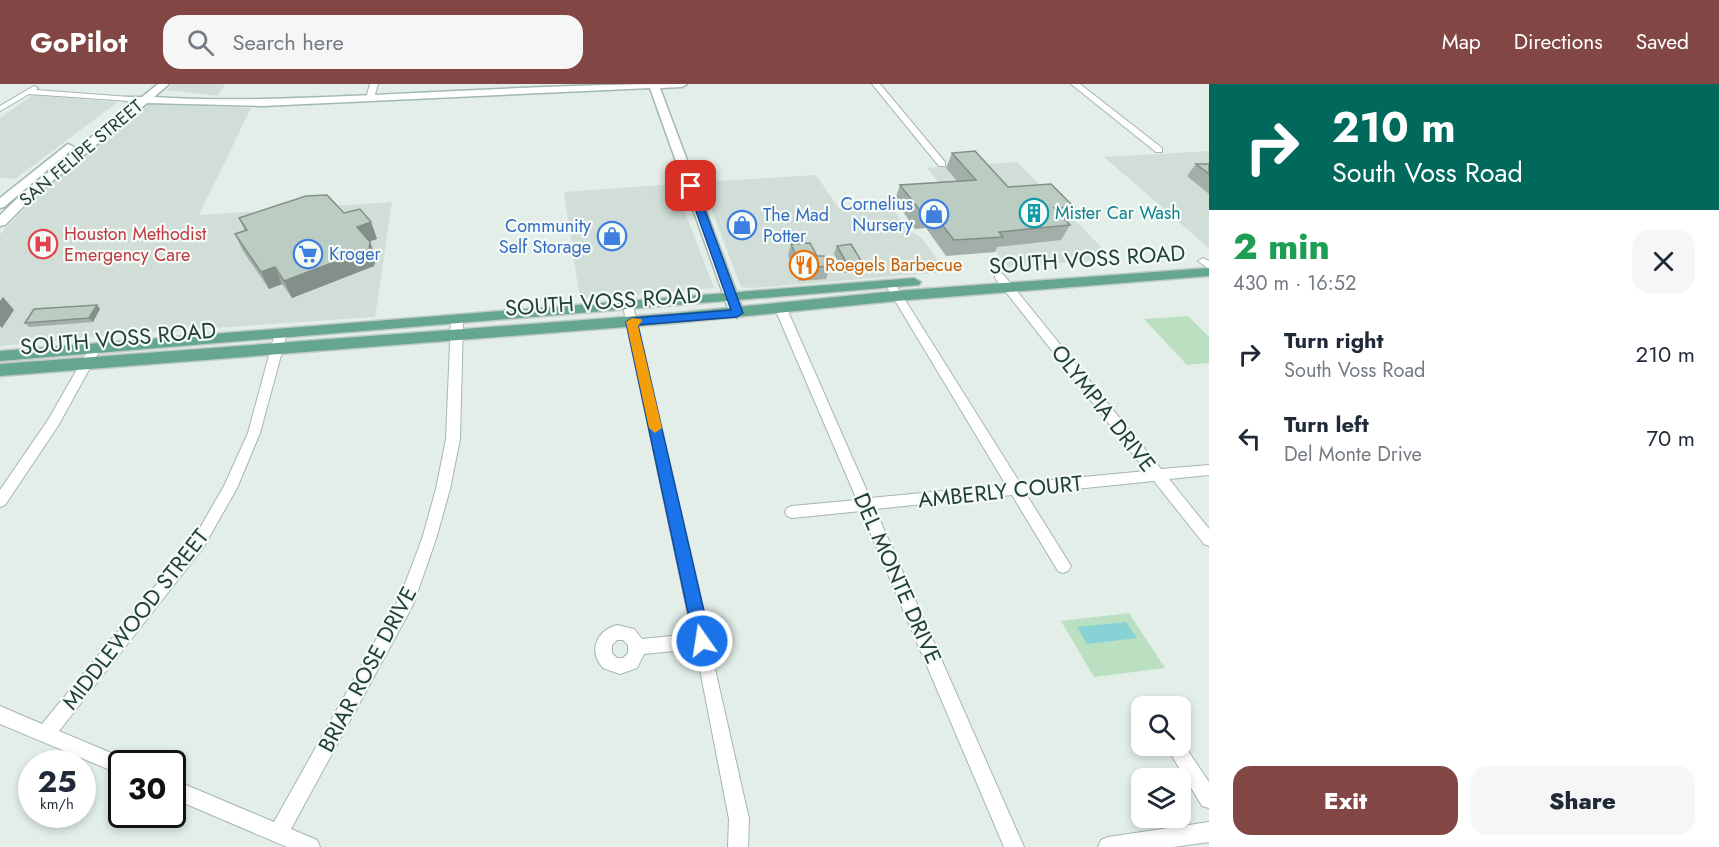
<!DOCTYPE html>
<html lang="en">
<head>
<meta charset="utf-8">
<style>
	:root { --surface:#fff; --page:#f6f6f7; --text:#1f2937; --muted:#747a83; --accent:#824744 }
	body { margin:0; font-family:Jost,sans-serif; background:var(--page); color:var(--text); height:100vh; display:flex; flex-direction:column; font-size:22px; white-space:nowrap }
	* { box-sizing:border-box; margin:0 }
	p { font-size:20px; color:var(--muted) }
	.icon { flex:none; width:33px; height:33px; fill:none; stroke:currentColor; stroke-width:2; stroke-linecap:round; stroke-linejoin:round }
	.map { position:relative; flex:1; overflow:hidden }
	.sheet { display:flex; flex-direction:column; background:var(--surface); width:510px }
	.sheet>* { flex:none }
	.banner { background:#00695c; color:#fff; overflow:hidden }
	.fabs { position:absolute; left:1131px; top:612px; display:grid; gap:12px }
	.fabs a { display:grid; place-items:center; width:60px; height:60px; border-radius:12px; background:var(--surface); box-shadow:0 3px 9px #0003; font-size:30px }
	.speed { position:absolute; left:18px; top:666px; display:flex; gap:12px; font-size:30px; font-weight:700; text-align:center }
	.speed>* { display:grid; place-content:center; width:78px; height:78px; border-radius:50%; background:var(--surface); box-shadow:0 3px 9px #0003; line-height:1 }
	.speed small { font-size:15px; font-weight:400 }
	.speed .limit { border:3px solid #111; border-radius:9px; background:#fff; color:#111 }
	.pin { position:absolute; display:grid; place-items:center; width:51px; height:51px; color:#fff; margin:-26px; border-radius:12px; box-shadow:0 3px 9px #0006 }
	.me { position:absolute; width:66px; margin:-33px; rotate:347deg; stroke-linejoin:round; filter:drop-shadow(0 0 4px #0008) }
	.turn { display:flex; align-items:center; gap:21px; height:126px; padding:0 24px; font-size:27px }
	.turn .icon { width:78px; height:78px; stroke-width:2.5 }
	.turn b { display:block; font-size:42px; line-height:51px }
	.round { display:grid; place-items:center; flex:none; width:63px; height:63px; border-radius:18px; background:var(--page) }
	.overview { display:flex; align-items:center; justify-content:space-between; height:102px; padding:0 24px }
	h1 { font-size:36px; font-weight:800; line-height:45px; color:#1e9e55 }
	.button { display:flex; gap:12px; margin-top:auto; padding:12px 24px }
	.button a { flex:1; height:69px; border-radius:18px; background:var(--accent); color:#fff; font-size:24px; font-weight:800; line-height:69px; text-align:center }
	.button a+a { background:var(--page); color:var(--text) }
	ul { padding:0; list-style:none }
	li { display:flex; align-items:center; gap:18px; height:84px; padding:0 24px }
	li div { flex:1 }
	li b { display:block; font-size:22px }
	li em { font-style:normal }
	header { display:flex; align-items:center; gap:36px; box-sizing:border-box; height:84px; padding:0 30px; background:var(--accent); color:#fff }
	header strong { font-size:28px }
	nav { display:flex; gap:33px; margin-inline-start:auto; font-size:21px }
	.search { width:420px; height:54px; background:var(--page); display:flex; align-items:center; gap:15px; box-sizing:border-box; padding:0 21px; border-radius:18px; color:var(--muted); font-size:22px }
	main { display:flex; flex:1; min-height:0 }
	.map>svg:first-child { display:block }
	.built { fill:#d1ded7 }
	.green { fill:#bbe0c1 }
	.water { fill:#88d2d6 }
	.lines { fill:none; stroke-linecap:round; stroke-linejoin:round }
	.street-casing { stroke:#a5b7af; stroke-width:2 }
	.secondary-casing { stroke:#a0baaf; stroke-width:3 }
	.primary-casing { stroke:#c1cac6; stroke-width:3 }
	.street { fill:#fff; fill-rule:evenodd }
	.secondary { fill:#fff; fill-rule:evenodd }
	.primary { fill:#65a68f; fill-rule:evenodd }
	.wall { fill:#a1afa8 }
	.shaded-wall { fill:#838f88 }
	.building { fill:#bbccc3; stroke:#838f88; stroke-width:1.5 }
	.route { fill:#1a73e8; stroke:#114b97; stroke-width:1.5 }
	.slow { fill:#f59e0b }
	.labels { text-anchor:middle; stroke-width:4.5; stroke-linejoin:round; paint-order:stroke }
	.far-street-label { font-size:18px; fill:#214135; stroke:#f4faf6 }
	.far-shop-label { font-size:18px; fill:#366cbe; stroke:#f4faf6; text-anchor:end }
	.far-culture-label { font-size:18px; fill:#0d838f; stroke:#f4faf6; text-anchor:start }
	.far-health-label { font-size:18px; fill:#be3a42; stroke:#f4faf6; text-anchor:start }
	.far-food-label { font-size:18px; fill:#c56008; stroke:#f4faf6; text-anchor:start }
	.street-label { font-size:22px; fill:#214135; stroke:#f4faf6 }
</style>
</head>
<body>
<header>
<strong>GoPilot</strong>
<div class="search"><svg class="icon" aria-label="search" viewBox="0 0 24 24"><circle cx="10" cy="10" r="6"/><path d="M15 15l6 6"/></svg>Search here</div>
<nav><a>Map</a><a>Directions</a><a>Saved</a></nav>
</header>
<main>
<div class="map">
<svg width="1209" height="763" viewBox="0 0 1209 763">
	<rect width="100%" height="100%" fill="#e3eee8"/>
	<path class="built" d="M173,0H225L218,12L167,6Z
		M33,11L118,18L15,95L0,94V34Z
		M151,20L251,24L199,131L392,118L375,233L113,251L0,262V150L50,99L146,21Z
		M1209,67V164L1104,73Z
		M1017,78L1113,175L1008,183L927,84Z
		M816,91L838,123L847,125L891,122L907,145L922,154L946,188L752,204L741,203L701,98Z
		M674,100L714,204L580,216L564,108Z"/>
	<path class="green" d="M1188,232L1209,253V279L1187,281L1144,235Z
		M1129,529L1165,584L1094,593L1061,537Z"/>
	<path class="water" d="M1126,538L1137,554L1087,560L1077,543Z"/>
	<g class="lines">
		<g class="street-casing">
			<path id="street" d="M370,0H378L374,14L370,16L366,14Z
				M872,0H880L945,78V82H939Z
				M1071,0H1080L1162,64V68H1156Z
				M34,2L38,4L36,6L130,13L134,15L130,17L29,10L0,27V22Z
				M1203,174L1209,177V185L1198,177Z
				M999,189L1003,190L1161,385L1209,381V391L1169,395L1209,445V462L1204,460L1154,397L1026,410L1071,482L1068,487L1063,489L1058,487L1012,411L875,425L1024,763H1004L861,427L792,434L787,432L785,428L787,424L792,422L857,416L775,225L781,221L787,225L870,414L1006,401L885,200L890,197L895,200L1020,399L1146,387L995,194V190Z
				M628,218L633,222L749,735L748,763H728L729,735L696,565L644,570L637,584L620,590L603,584C588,567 596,547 617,541L634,545L642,555L692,550L623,222ZM617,556H623L628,561V569L623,574H617L612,569V561Z
				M457,232L463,236L460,355L450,405L436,455L413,521L291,745L317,756L320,763H287L172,714V695L274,738L400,513L422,455L436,405L446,355L451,236Z
				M281,245L287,249L260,349L237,404L203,464L59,647L128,676L130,680H122V691L0,640V622L42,640L193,456L224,402L248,349L275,249Z
				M95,260L101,264L58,342L5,421L0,423V406L48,336L91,261Z
				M1180,655L1209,698V724L1202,722L1166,662H1180Z
				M1209,738V758L1173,763H1098L1101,756L1108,753Z"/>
		</g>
		<g class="secondary-casing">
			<path id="secondary" d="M158,0H169L154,13C227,18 299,14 373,11C477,6 582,0 687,0L682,3L660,4L744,229L737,234L730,229L650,4L263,22L147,19L33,113L5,141L0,142V131L25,107L135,18L126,17V13H142Z
				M68,60L74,63L72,65L4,123L0,124V114Z"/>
		</g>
		<g class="primary-casing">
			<path id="primary" d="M1209,184V192L896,217L676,239L0,292V280L676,229L896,207Z
				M914,194L921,198L919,201L0,277V267Z"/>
		</g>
		<use href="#street" class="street"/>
		<use href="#secondary" class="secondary"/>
		<use href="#primary" class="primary"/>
	</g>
	<path class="wall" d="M952,69L1008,103L1074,123L1066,136L1070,141L1061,156L997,163L995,168L946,172L926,144L915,145L895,116L900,101L957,97L946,84Z
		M1196,80H1209V110L1187,92Z
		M344,129L371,138L377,155L370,157L376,175L374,182L292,214L282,200L269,205L243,167L235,150L245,147L239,134Z
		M791,160L817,172L830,182L826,195L799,197L788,172Z
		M837,162L863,180L860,188L845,189L834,170Z
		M97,221L100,225L93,238L29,243L25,239Z"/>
	<path class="shaded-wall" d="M371,138L377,155L362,160L357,143Z
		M370,158L376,175L374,182L292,214L284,197Z
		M275,183L282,200L269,205L261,188Z
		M3,213L14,226L2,244L0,242V217Z
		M97,221L100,225L93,238L89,234Z"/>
	<path class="building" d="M975,67L1008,103L1051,100L1074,123L1054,124L1070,141L999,148L1003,153L954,156L933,129H922L900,101L976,96L952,69Z
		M1196,80H1209V90Z
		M327,111L344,129L360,125L371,138L357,143L370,158L369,165L284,197L275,183L261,188L235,150L247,146L239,134L306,112Z
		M810,159L817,172H824L830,182L802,184L791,160Z
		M851,160L863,180L848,181L837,162Z
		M97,221L89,234L25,239L34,225Z"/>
	<path class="route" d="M688,101L696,102L743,229L737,233L638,241L711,557L708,562L702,565L696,562L694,557L626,238L632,234L731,226L687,102Z"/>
	<path class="slow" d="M632,234L641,235L642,237L638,242L662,344L655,349L649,344L627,242L626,238Z"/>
	<defs>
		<g id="building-ring" transform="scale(1.5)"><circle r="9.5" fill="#f4faf6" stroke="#0f9aa8" stroke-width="1.5"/><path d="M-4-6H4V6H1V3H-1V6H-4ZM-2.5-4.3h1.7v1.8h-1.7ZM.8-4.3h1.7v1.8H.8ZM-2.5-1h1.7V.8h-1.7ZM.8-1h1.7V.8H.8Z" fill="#0f9aa8"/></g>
		<g id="shop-ring" transform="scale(1.5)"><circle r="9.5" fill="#f4faf6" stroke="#3f7fe0" stroke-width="1.5"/><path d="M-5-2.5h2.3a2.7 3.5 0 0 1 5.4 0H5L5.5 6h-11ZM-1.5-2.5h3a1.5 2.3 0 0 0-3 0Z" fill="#3f7fe0"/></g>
		<g id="hospital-ring" transform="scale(1.5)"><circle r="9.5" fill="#f4faf6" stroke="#e0444e" stroke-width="1.5"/><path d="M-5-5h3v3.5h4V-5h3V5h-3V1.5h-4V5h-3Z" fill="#e0444e"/></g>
		<g id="supermarket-ring" transform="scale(1.5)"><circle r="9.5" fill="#f4faf6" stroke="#3f7fe0" stroke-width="1.5"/><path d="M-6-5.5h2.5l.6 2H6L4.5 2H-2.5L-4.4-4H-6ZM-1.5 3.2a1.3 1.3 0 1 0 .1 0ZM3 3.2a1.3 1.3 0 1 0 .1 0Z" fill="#3f7fe0"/></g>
		<g id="restaurant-ring" transform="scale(1.5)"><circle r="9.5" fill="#f4faf6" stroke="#e8710a" stroke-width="1.5"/><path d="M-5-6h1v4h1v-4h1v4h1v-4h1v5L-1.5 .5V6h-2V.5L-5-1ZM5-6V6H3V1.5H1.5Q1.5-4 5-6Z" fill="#e8710a"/></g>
	</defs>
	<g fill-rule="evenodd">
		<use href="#building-ring" x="1034" y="129"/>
		<use href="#shop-ring" x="934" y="130"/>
		<use href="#shop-ring" x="742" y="141"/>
		<use href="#shop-ring" x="612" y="152"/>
		<use href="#hospital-ring" x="43" y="160"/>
		<use href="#supermarket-ring" x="308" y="170"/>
		<use href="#restaurant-ring" x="804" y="181"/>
	</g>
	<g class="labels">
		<g class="far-street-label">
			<text transform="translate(81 69) rotate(-40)" y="6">SAN FELIPE STREET</text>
		</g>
		<g class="far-shop-label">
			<text x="913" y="126">Cornelius<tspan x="913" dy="21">Nursery</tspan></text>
			<text x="763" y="137" text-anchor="start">The Mad<tspan x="763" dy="21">Potter</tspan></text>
			<text x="591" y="148">Community<tspan x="591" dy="21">Self Storage</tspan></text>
			<text x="329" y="176" text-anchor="start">Kroger</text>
		</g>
		<g class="far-culture-label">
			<text x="1055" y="135">Mister Car Wash</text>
		</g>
		<g class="far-health-label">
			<text x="64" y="156">Houston Methodist<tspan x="64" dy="21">Emergency Care</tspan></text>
		</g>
		<g class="far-food-label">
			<text x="825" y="187">Roegels Barbecue</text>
		</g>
		<g class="street-label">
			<text transform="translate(1087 175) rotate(-4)" y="8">SOUTH VOSS ROAD</text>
			<text transform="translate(603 217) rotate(-4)" y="8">SOUTH VOSS ROAD</text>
			<text transform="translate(118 254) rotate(-5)" y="8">SOUTH VOSS ROAD</text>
			<text transform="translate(1104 324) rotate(52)" y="8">OLYMPIA DRIVE</text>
			<text transform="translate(1000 407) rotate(-6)" y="8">AMBERLY COURT</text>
			<text transform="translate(898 494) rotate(66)" y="8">DEL MONTE DRIVE</text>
			<text transform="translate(135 535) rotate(-52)" y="8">MIDDLEWOOD STREET</text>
			<text transform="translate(367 585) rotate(-62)" y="8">BRIAR ROSE DRIVE</text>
		</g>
	</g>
</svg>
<div class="fabs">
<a><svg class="icon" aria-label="search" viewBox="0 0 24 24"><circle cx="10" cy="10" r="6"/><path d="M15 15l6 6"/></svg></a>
<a><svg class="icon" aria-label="layers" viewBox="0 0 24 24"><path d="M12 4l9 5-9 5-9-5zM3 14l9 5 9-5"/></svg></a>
</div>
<div class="speed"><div>25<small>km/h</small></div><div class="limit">30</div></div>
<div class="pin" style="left:691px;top:102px;background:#d93025"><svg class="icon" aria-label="arrive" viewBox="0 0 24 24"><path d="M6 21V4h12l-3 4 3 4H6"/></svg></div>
<svg class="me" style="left:702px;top:557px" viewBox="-20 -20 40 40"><circle r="17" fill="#1a73e8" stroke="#fff" stroke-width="3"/><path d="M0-11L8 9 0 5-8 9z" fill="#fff"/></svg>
</div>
<section class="sheet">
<div class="banner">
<div class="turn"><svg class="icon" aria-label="right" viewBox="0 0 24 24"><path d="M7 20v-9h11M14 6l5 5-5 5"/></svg><div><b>210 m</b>South Voss Road</div></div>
</div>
<div class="overview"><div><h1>2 min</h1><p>430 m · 16:52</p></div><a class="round"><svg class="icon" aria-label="close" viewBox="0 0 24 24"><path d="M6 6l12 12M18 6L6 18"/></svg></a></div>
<ul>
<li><svg class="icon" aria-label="right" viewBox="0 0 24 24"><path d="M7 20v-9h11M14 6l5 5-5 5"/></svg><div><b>Turn right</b><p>South Voss Road</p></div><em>210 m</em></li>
<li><svg class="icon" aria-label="left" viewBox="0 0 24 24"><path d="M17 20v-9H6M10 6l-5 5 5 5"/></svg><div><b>Turn left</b><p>Del Monte Drive</p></div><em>70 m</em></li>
</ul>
<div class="button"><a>Exit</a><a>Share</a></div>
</section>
</main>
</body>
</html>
